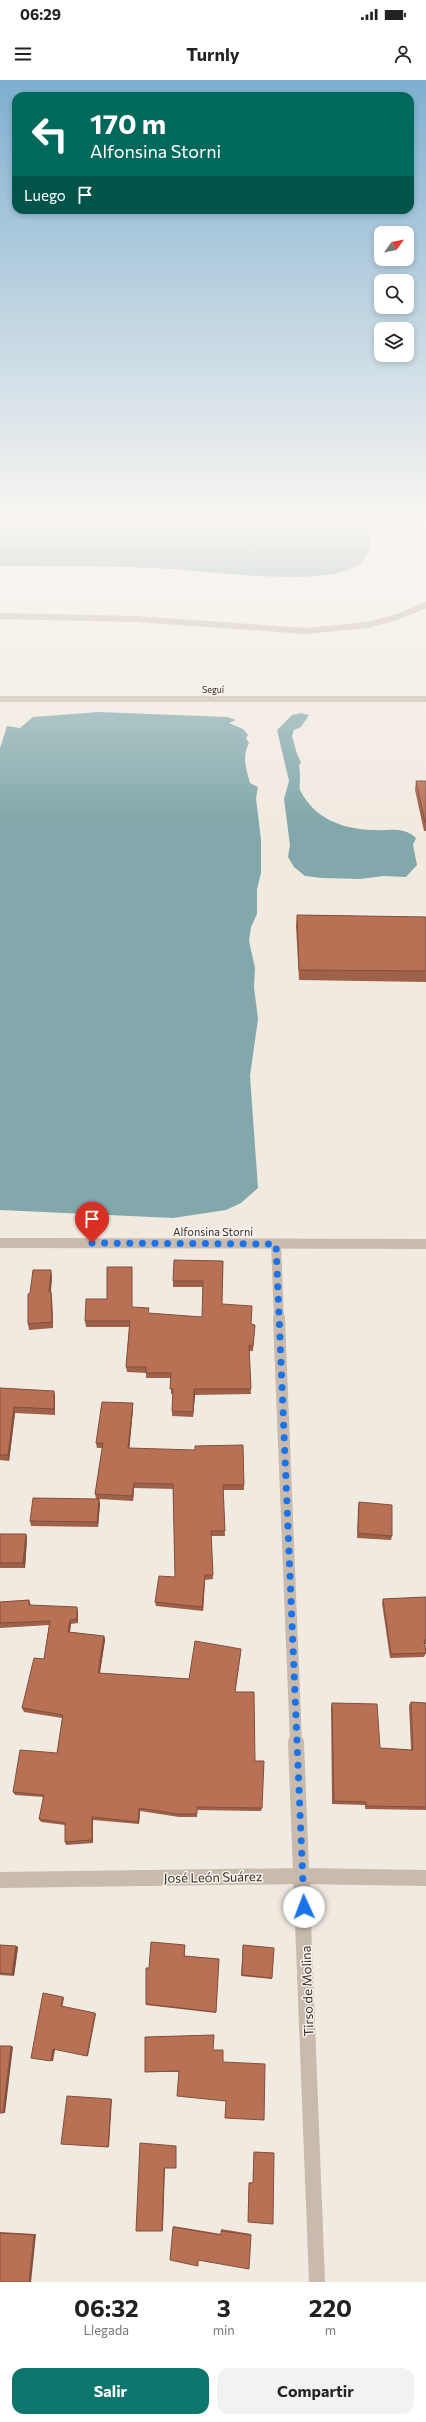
<!DOCTYPE html>
<html lang="es">
<head>
<meta charset="utf-8">
<style>
	:root { --surface:#fff; --page:#f2f2f2; --text:#222; --muted:#767676; --accent:#0f766e }
	body { margin:0; font-family:Commissioner,sans-serif; background:var(--page); color:var(--text); height:100vh; display:flex; flex-direction:column; font-size:15px; white-space:nowrap }
	* { box-sizing:border-box; margin:0 }
	p { font-size:13px; color:var(--muted) }
	.icon { flex:none; width:22px; height:22px; fill:none; stroke:currentColor; stroke-width:2; stroke-linecap:round; stroke-linejoin:round }
	.map { position:relative; height:2202px; overflow:hidden }
	.side { display:flex; flex-direction:column; background:var(--surface); flex:1 }
	.side>* { flex:none }
	.banner { position:absolute; left:12px; top:12px; width:402px; height:122px; border-radius:12px; box-shadow:0 2px 6px #0003; background:#00695c; color:#fff; overflow:hidden }
	.needle { width:26px; rotate:57deg }
	.tools { position:absolute; left:374px; top:146px; display:grid; gap:8px }
	.tools a { display:grid; place-items:center; width:40px; height:40px; border-radius:8px; background:var(--surface); box-shadow:0 2px 6px #0003; font-size:20px }
	.pin { position:absolute; display:grid; place-items:center; width:34px; height:34px; color:#fff; margin:-41px -17px; border-radius:50% 50% 50% 0; rotate:-45deg; box-shadow:0 0 4px #0007 }
	.pin .icon { rotate:45deg }
	.me { position:absolute; width:44px; margin:-22px; rotate:358deg; stroke-linejoin:round; filter:drop-shadow(0 0 3px #0008) }
	.turn { display:flex; align-items:center; gap:14px; height:84px; padding:0 12px; font-size:18px }
	.turn .icon { width:52px; height:52px; stroke-width:2.5 }
	.turn b { display:block; font-size:28px; line-height:34px }
	.then { display:flex; align-items:center; height:38px; padding:0 12px; background:#0003; gap:8px; font-size:15px }
	.eta { display:flex; justify-content:space-evenly; align-items:center; height:68px; text-align:center }
	.eta b { font-size:24px; font-weight:700; line-height:28px }
	.primary-button { display:flex; gap:8px; margin-top:auto; padding:8px 12px }
	.primary-button a { flex:1; height:46px; border-radius:12px; background:var(--accent); color:#fff; font-size:16px; font-weight:700; line-height:46px; text-align:center }
	.primary-button a+a { background:var(--page); color:var(--text) }
	.status { display:flex; justify-content:space-between; align-items:center; height:28px; padding:0 20px; background:var(--surface); direction:ltr }
	.status svg { height:11px; fill:currentColor }
	header { display:flex; justify-content:space-between; align-items:center; height:52px; padding:0 12px; background:var(--surface); font-size:18px; font-weight:700 }
	.map>svg:first-child { display:block }
	.water { fill:#82a8ab }
	.lines { fill:none; stroke-linecap:round; stroke-linejoin:round }
	.minor-far3 { stroke:#c8baad; stroke-width:6 }
	.minor-far2 { stroke:#c8baad; stroke-width:10 }
	.minor-far1 { stroke:#c8baad; stroke-width:12 }
	.minor { stroke:#c8baad; stroke-width:16 }
	.wall { fill:#9f614a }
	.shaded-wall { fill:#824f3c }
	.building { fill:#b97156; stroke:#824f3c }
	.route { stroke:#1a73e8; stroke-width:7; stroke-dasharray:0 12.6 }
	.labels { text-anchor:middle; stroke-width:3; stroke-linejoin:round; paint-order:stroke }
	.far-street-label { font-size:9px; fill:#372f2b; stroke:#f9f3ed }
	.street-label { font-size:11px; fill:#372f2b; stroke:#f9f3ed }
	.near-street-label { font-size:13px; fill:#372f2b; stroke:#f9f3ed }
</style>
</head>
<body>
<div class="status"><b>06:29</b><svg viewBox="0 0 49 12"><path d="M0 12V9h3v3zM5 12V6h3v6zM10 12V3h3v9zM15 12V0h3v12zM26 1h20v11H26zM47 4h2v5h-2z"/></svg></div>
<header><svg class="icon" aria-label="menu" viewBox="0 0 24 24"><path d="M4 6h16M4 12h16M4 18h16"/></svg>Turnly<svg class="icon" aria-label="person" viewBox="0 0 24 24"><circle cx="12" cy="8" r="4"/><path d="M4 21q1-7 8-7t8 7"/></svg></header>
<div class="map">
<svg width="426" height="2202" viewBox="0 0 426 2202">
	<rect width="100%" height="100%" fill="#f1eae1"/>
	<path class="water" d="M0,436H368C367,452 376,468 362,482C332,511 198,489 154,488C103,486 51,486 0,486Z
		M99,632L227,637L236,640L229,643L243,649L248,655L246,658L249,663C242,675 246,689 250,703L258,707L256,718L261,760V793L257,809V834L251,847L249,861L255,888L254,907L258,939L250,996L258,1108L241,1123L226,1130L173,1138L0,1130V668L7,646L20,648L33,637Z
		M301,633L309,635L301,647L294,650L292,656C295,665 296,674 301,682L299,686C301,693 299,707 300,710C314,738 341,749 373,750C389,751 403,746 416,758L413,765L417,785L406,797L384,796L360,799L322,798L305,796L294,787L288,777L290,765L284,719L289,701L277,650L292,635Z"/>
	<g class="lines">
		<path class="minor-far3" d="M0,536L136,539L306,551L367,545L397,537L426,525
			M0,619H426"/>
		<path class="minor-far2" d="M0,1163L426,1164
			M276,1164L279,1239"/>
		<path class="minor-far1" d="M279,1238L296,1663"/>
		<path class="minor" d="M296,1662L317,2202
			M0,1800L302,1796L426,1798"/>
	</g>
	<path class="wall" d="M416,701H426V751H424L415,710Z
		M297,835L426,837V902L299,900L296,846Z
		M223,1181L222,1224L251,1244L255,1245L253,1271H249L251,1314L195,1315L193,1337L172,1336V1331L173,1314H171V1298H146V1293L127,1292L126,1287L129,1247H86L85,1241L107,1219L132,1187V1227L149,1234L202,1237L203,1207H173V1201Z
		M52,1196L51,1212L52,1218L53,1248L29,1250L28,1244L30,1213Z
		M0,1308L55,1316V1335L15,1333L9,1381L0,1380Z
		M133,1323V1329L129,1368L244,1405V1410H223L225,1456H211L213,1499L205,1500L203,1531L156,1526L155,1522L175,1497L173,1409L134,1408L133,1421L99,1419L100,1424L98,1447L31,1446L30,1441L96,1419L95,1414L102,1368H97L96,1363Z
		M359,1422L392,1456L391,1460L357,1458L358,1427Z
		M0,1454H26L27,1458L25,1488H0Z
		M426,1517V1564H425L426,1573L424,1577L390,1578L382,1523L383,1519Z
		M29,1520L31,1525L78,1532V1543L71,1544L70,1552L104,1556L105,1560L100,1593L189,1599L241,1573L235,1612L255,1681L262,1728L261,1731L197,1730V1737H179L140,1731L139,1744L93,1740V1763L66,1765L65,1762V1745L41,1742L39,1739L43,1717L15,1715L13,1712L57,1673L62,1638L24,1632L22,1628L44,1579L49,1545L0,1548V1522Z
		M411,1622L426,1623V1730L365,1729V1725L332,1724L331,1626L332,1623L380,1668L411,1670L409,1625Z
		M0,1865L16,1866L18,1867L14,1896L0,1895Z
		M243,1865L272,1898V1899L241,1896Z
		M185,1867V1876L219,1879L216,1933L146,1925V1924L149,1888Z
		M214,1970L223,1982L179,1992H145Z
		M254,2072L274,2073L248,2142L249,2102L253,2103Z
		M173,2146L221,2154V2149L251,2154V2155L198,2180L173,2147Z
		M0,2152L36,2154L0,2202Z"/>
	<path class="shaded-wall" d="M51,1190L52,1196L50,1218L49,1212Z
		M51,1212L52,1218L53,1248L52,1242Z
		M194,1309L195,1315L193,1337V1332Z
		M54,1311L55,1316V1335L54,1329Z
		M133,1323V1329L129,1373L128,1368Z
		M14,1327L15,1333L9,1381L8,1375Z
		M134,1403V1408L133,1421L132,1416Z
		M99,1419L100,1424L98,1447L97,1442Z
		M26,1454L27,1458L25,1488L23,1483Z
		M205,1495V1500L203,1531L202,1527Z
		M77,1527L78,1532V1543L77,1539Z
		M70,1540L71,1544L69,1556L68,1552Z
		M104,1556L105,1560L99,1597L98,1593Z
		M139,1728L140,1731L139,1744L138,1742Z
		M92,1737L93,1740V1763L92,1760Z
		M16,1866L18,1867L14,1896L12,1894Z
		M63,1917L64,1918L62,1928L61,1926Z
		M95,1933L96,1934L88,1976H87Z
		M11,1966L13,1967L5,2033H3Z
		M53,1969L55,1970L53,1981H51Z
		M111,2019H112L109,2067H108Z
		M164,2088H165L163,2150L162,2151Z
		M36,2154L31,2202H29L34,2155Z"/>
	<path class="building" d="M416,701H426V742H425Z
		M297,835L426,837V891L299,890Z
		M174,1180L223,1181L222,1224L252,1226L251,1244L255,1245L253,1266L249,1265L251,1309H194L193,1332L172,1331L173,1309H170L171,1293H146V1287H126L130,1241H85L86,1219H107V1187H132V1227L149,1228L148,1233L202,1237L203,1201H173Z
		M33,1190H51L49,1212H51L52,1242L28,1244V1214L30,1213Z
		M0,1308L54,1311V1329L14,1327L8,1375H0Z
		M102,1322L133,1323L128,1368L195,1370V1366L243,1365L244,1405H223L225,1451H211L213,1495H205L202,1527L155,1522L159,1496L175,1497L173,1404L134,1403L132,1416L95,1414L103,1363H96Z
		M33,1418L99,1419L97,1442L30,1441Z
		M359,1422L392,1425V1456L358,1453Z
		M0,1454H26L23,1483H0Z
		M426,1517V1560H424L426,1573L391,1574L383,1519Z
		M29,1520V1525L77,1527V1539L70,1540L68,1552L104,1556L98,1593L189,1599L195,1561L241,1569L235,1612H254L255,1681H264L262,1728L197,1727V1734H178L139,1728L138,1742L92,1737V1760L65,1762V1743L39,1739L44,1715L13,1712L20,1670L57,1673L63,1635L22,1628L34,1578L44,1579L50,1541L0,1543V1522Z
		M411,1622L426,1623V1727L366,1726V1722L334,1721L332,1623L377,1624L380,1668L413,1670Z
		M151,1862L185,1865L184,1876L219,1879L216,1932L146,1924V1888H149Z
		M0,1865L16,1866L12,1894L0,1893Z
		M243,1865L274,1868L272,1898L242,1895Z
		M43,1913L63,1917L61,1926L95,1933L87,1976L53,1969L51,1981L31,1978Z
		M214,1955L213,1970H223V1982L265,1984L264,2040L225,2038L226,2021L177,2016L179,1991L145,1992V1957Z
		M0,1966H11L3,2033H0Z
		M67,2016L111,2019L108,2067L61,2064Z
		M140,2063L176,2066V2088H164L162,2151H136Z
		M254,2072L274,2073L273,2144L248,2142L249,2103H253Z
		M173,2147L221,2155V2151L251,2155L249,2189L198,2180V2186L170,2180Z
		M0,2153L34,2155L29,2202H0Z"/>
	<linearGradient id="sky" x2="0" y2="1"><stop stop-color="#7fafd0"/><stop offset="0.59" stop-color="#f9f6f2"/><stop offset="1" stop-color="#f9f6f2" stop-opacity="0"/></linearGradient>
	<rect width="426" height="744" fill="url(#sky)"/>
	<g class="lines">
		<path class="route" d="M92,1163L276,1164L304,1827"/>
	</g>
	<g class="labels">
		<g class="far-street-label">
			<text x="213" y="613">Seguí</text>
		</g>
		<g class="street-label">
			<text x="213" y="1156">Alfonsina Storni</text>
		</g>
		<g class="near-street-label">
			<text transform="translate(213 1797) rotate(-1)" y="5">José León Suárez</text>
			<text transform="translate(307 1911) rotate(-92)" y="5">Tirso de Molina</text>
		</g>
	</g>
</svg>
<div class="tools">
<a><svg class="needle" viewBox="-14 -14 28 28"><path d="M0-13l5 13h-10z" fill="#e53935"/><path d="M0 13l5-13h-10z" fill="#767676"/></svg></a>
<a><svg class="icon" aria-label="search" viewBox="0 0 24 24"><circle cx="10" cy="10" r="6"/><path d="M15 15l6 6"/></svg></a>
<a><svg class="icon" aria-label="layers" viewBox="0 0 24 24"><path d="M12 4l9 5-9 5-9-5zM3 14l9 5 9-5"/></svg></a>
</div>
<div class="pin" style="left:92px;top:1163px;background:#d93025"><svg class="icon" aria-label="arrive" viewBox="0 0 24 24"><path d="M6 21V4h12l-3 4 3 4H6"/></svg></div>
<svg class="me" style="left:304px;top:1827px" viewBox="-20 -20 40 40"><circle r="19" fill="#fff"/><path d="M0-13L10 11 0 6-10 11z" fill="#1a73e8"/></svg>
<div class="banner">
<div class="turn"><svg class="icon" aria-label="left" viewBox="0 0 24 24"><path d="M17 20v-9H6M10 6l-5 5 5 5"/></svg><div><b>170 m</b>Alfonsina Storni</div></div>
<div class="then">Luego<svg class="icon" aria-label="arrive" viewBox="0 0 24 24"><path d="M6 21V4h12l-3 4 3 4H6"/></svg></div>
</div>
</div>
<section class="side">
<div class="eta">
<div><b>06:32</b><p>Llegada</p></div>
<div><b>3</b><p>min</p></div>
<div><b>220</b><p>m</p></div>
</div>
<div class="primary-button"><a>Salir</a><a>Compartir</a></div>
</section>
</body>
</html>
